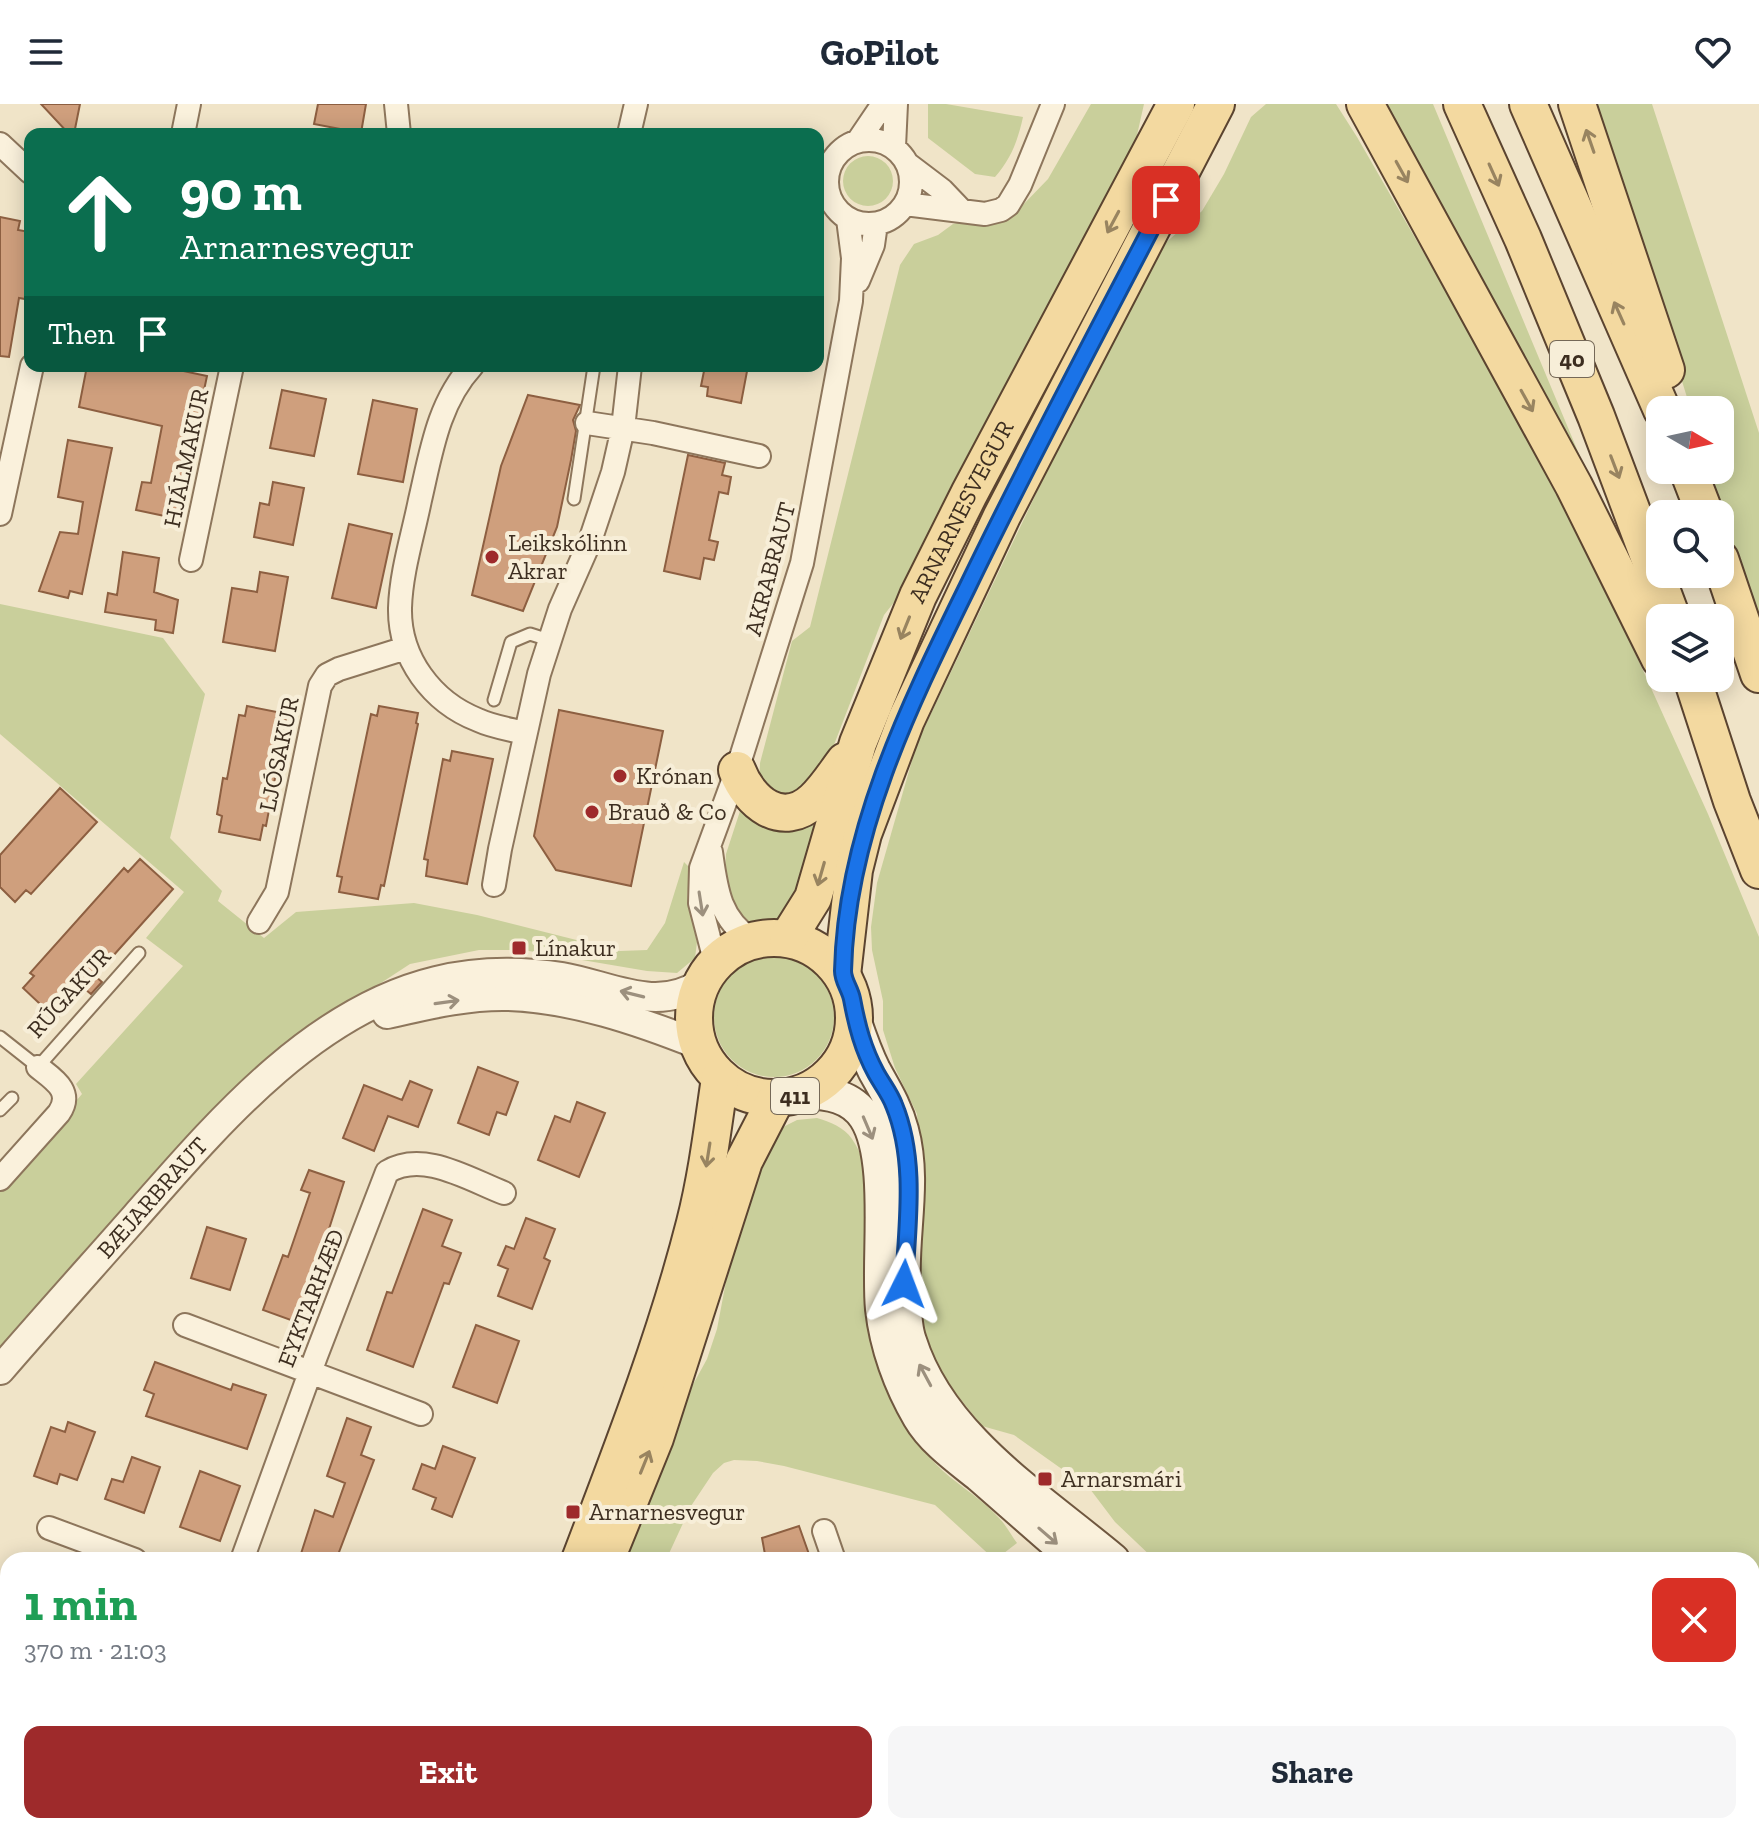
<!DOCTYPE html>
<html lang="en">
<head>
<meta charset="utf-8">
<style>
	:root { --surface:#fff; --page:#f6f6f7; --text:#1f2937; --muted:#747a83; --accent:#9e2a2b }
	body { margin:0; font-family:"Zilla Slab",serif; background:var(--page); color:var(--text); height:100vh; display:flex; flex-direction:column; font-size:30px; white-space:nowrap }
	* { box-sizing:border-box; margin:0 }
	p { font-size:26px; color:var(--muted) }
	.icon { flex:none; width:44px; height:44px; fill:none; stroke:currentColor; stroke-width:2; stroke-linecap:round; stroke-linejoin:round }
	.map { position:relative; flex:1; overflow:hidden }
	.details { position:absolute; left:0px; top:1448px; width:1760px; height:282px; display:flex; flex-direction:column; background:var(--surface); border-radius:24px 24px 0 0; box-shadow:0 4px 20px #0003 }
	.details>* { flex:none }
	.guide { position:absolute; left:24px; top:24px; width:800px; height:244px; border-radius:16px; box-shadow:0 4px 20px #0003; background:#0b6e4f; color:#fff; overflow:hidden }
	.needle { width:52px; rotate:99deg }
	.fabs { position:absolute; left:1646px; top:292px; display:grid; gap:16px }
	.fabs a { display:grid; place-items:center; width:88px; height:88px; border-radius:16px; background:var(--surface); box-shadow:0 4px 20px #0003; font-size:40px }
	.pin { position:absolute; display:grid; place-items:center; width:68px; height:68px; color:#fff; margin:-34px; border-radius:16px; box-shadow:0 4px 12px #0006 }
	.me { position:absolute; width:88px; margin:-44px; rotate:3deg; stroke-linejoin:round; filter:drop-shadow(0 0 6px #0008) }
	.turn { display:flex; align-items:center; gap:28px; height:168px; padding:0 24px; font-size:36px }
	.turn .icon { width:104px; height:104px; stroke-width:2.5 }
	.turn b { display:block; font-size:56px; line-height:68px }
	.then { display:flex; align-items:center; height:76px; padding:0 24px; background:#0003; gap:16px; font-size:30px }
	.round { display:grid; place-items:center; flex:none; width:84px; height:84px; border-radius:16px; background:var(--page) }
	.head { display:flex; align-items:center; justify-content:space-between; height:136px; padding:0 24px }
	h1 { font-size:48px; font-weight:700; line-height:60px; color:#1e9e55 }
	.cta { display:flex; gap:16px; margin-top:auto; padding:16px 24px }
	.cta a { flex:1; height:92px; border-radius:16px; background:var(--accent); color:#fff; font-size:32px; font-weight:700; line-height:92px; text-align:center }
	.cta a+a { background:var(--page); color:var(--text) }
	header { display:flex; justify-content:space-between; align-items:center; height:104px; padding:0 24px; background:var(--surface); font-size:36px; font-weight:700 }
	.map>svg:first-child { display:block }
	.green { fill:#c9cf9b }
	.building { fill:#cf9f7d; stroke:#8d5f41; stroke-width:2 }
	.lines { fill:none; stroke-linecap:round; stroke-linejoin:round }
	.service-casing { stroke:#8d765c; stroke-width:15 }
	.minor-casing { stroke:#8d765c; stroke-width:26 }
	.tertiary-casing { stroke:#8d765c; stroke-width:32 }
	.secondary-casing { stroke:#6f573f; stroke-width:36 }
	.primary-casing { stroke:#5b4430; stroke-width:40 }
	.service { stroke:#faf1dc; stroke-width:11 }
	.minor { stroke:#faf1dc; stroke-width:22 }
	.tertiary { stroke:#faf1dc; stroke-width:28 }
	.secondary { stroke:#faf1dc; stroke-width:32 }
	.primary { stroke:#f3d9a0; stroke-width:36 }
	.oneway { stroke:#988460 }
	.oneway2 { stroke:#9c907e }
	.route-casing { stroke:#114b97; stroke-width:20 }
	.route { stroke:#1a73e8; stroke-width:14 }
	.poi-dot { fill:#9e2a2b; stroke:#f7eed8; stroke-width:3 }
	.labels { text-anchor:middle; stroke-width:8; stroke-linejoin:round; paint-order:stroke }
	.shield { fill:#f7eed8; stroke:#756857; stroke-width:2 }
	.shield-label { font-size:22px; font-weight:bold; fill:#3d2e20 }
	.street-label { font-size:24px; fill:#3d2e20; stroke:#f7eed8 }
	.poi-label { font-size:24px; fill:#3d2e20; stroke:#f7eed8; text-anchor:start }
</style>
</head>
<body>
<header><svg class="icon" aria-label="menu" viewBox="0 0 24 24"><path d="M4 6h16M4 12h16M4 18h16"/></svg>GoPilot<svg class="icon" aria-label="heart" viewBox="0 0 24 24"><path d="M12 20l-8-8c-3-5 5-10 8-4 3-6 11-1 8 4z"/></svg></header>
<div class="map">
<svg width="1759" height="1729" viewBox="0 0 1759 1729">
	<rect width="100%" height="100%" fill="#f0e4c8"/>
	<path class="green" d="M928,0H946L1023,13C1018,36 1011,55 995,73L975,70L928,34Z
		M1091,0H1144L1135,40L906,483L884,511L822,672L791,699L759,678L760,659L792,537L810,523L900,161L914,140L938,131L953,120L1019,105L1048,75Z
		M1266,0H1336L1357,33L1566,396L1708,710L1759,833V1476L1752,1481V1456H1155L1115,1418L1090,1385L1014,1331L982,1322L930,1257L913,1204L920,1058L917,1010L895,964L883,926V897L872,846L871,823L877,779L917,639L1121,212L1156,147L1202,107L1224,70L1251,13Z
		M1382,0H1433L1604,410Z
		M1595,0H1652L1759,329V521L1710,366H1720V306H1691Z
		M843 77a25 25 0 1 1 50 0a25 25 0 1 1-50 0Z
		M0,500L163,534L205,590L170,734L222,787L218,797L264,834L296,808L414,799L477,811L620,847L647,846L665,819L684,758L690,764L687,795L697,838L695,854L677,869L647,867L523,846H479L410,860L312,924L0,1253V1087L82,990L76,980L183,862L146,834L184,788L0,630Z
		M742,701L813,716L818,723C813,743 800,798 786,811C773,822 758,820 744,817L724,785L726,750Z
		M714 913a60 60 0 1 1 120 0a60 60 0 1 1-120 0Z
		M817,1014C830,1018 844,1023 852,1035C885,1081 862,1190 874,1246C884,1291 909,1335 943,1367C961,1383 983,1396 999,1414C1006,1421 1011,1431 1017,1439L995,1456L935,1401L784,1362L757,1357L734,1356L724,1359L713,1369L691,1402L666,1456H613L673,1317L707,1255L717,1225L728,1167L764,1048L774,1030L785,1022L797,1016Z
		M490,1722H551L548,1729H487Z
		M1248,1722H1319L1324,1729H1253Z
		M1377,1722H1623L1624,1729H1382Z"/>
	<path class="building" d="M41,0H80L74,30H69Z
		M318,0H366L361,29L314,20Z
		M0,113L20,117L18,126L30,128V167L25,195L19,194L9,253L0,252Z
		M87,262H160L207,272L203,291L207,292L179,415L136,406L142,378L151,379L162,322L79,303Z
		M705,262H748L741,299L707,292L708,283L701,282Z
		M282,286L326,295L314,352L270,344Z
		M528,291L580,301L573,316L576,327L571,356L557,423L523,507L472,491L501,362Z
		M373,296L417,305L403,378L358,370Z
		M68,336L112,344L82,490L70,487L68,494L39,487L60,428L78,430L83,398L58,393Z
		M688,351L725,359L722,371L731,373L728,390L719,388L709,436L718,438L714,456L704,454L700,475L664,467Z
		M273,378L304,384L293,441L254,433L260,399L269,401Z
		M349,420L392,430L376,504L332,494Z
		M123,448L159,454L154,488L178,496L173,529L155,526L156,516L105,508L108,489L117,491Z
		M260,468L288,473L275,547L223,538L232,484L257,488Z
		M247,602L287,610L266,722L263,721L260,736L219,728L222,712L217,710L223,674L227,675L239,611L245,612Z
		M379,602L418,609L416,619L418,620L384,782L381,781L378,795L339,788L342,773L337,772L371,610L377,612Z
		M559,606L663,627L631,782L556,766L534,732Z
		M452,647L493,655L467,780L426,772L428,756L424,755L443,655L450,657Z
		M60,684L97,718L31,790L26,786L15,798L0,783V751Z
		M140,755L173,785L95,872L102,878L91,890L85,885L56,915L23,884L34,872L30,869L124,764L128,768Z
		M478,963L518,978L506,1011L497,1008L489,1031L458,1019Z
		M410,977L432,986L418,1023L388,1012L374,1047L343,1034L364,981L402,996Z
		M577,998L605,1009L579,1073L538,1056L555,1012L570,1018Z
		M309,1066L344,1078L299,1219L263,1206L283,1151L288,1153L310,1089L301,1086Z
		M423,1105L452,1116L442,1142L461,1149L449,1180L444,1179L413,1263L367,1246L387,1188L392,1189Z
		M526,1114L555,1125L544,1154L550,1157L532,1205L498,1192L508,1165L498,1161L506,1142L514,1145Z
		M207,1123L246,1135L230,1186L191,1174Z
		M476,1221L519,1237L497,1299L453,1283Z
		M155,1258L231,1286L233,1280L266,1291L247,1345L146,1312L154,1290L144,1286Z
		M347,1314L371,1323L361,1351L374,1356L336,1456H299L315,1406L333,1413L345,1379L327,1372Z
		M68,1318L95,1328L77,1376L60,1370L57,1380L34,1372L51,1323L65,1328Z
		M443,1342L475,1354L452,1413L432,1405L436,1394L413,1385L422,1360L435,1365Z
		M132,1353L160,1363L144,1409L105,1395L112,1375L123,1378Z
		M200,1367L240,1382L220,1437L180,1423Z
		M799,1422L811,1456H766L762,1434Z"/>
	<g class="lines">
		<g class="service-casing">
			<path id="service" d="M574,395L594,262
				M494,596L511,538L530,530L549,536
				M0,933L38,963L139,849
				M0,1006L12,994"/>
		</g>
		<g class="minor-casing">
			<path id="minor" d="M396,0L399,30
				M183,30L189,0
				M629,30L636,0
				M827 78a42 42 0 1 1 84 0a42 42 0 1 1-84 0Z
				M858,37L883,0
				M0,40L30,68
				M894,43L896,0
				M909,61L942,86L962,107
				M905,100L985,110L1001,106L1008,101L1020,81L1053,0
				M858,177L873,141L876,120
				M472,262C438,299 431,349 420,396C413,431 401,468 400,504C399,554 432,598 478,616C493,623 509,625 525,629
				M587,319L653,329L759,352
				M0,410L32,262
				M191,456L232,262
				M711,748C716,784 719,815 752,836
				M494,781L500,745L539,570L560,505L590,437L613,368L623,324L630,262
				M259,818L277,788L320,582L327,571L339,565L406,544
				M712,861L713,849L700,799L701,764L737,666L802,459L851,197L853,154L848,115
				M0,1075L59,1009C74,987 53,975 38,963
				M185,1221L421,1310
				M49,1424L135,1456
				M824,1427L834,1456
				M242,1456L316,1252L387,1068C423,1046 468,1075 504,1089
				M0,1692L8,1682
				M762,1722L764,1729
				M1043,1722L1051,1729
				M133,1729L138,1722
				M312,1729L315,1722"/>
		</g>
		<g class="tertiary-casing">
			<g id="tertiary">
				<path d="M387,910C427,901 467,891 508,892C572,894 639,917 697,940"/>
				<path id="s1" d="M0,1266C45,1214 91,1163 136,1112C217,1020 312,907 436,877C476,867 522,867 562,873C609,881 657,910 701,879"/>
				<path d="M973,1729L978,1722"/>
			</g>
		</g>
		<g class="secondary-casing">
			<path id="secondary" d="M854,915C860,933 866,950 874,966C885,986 896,1003 902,1026C916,1078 901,1130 904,1183C905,1200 904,1221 910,1237C940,1333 1039,1394 1113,1456
				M806,988C828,989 851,992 865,1013C892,1054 877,1154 882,1205C886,1242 900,1281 919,1313C933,1337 959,1355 980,1372C1012,1400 1044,1428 1076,1456
				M1331,1722L1336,1729
				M1362,1722L1367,1729"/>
		</g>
		<g class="primary-casing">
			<g id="primary">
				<path d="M1365,0L1574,382L1660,555"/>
				<path d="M1462,0L1523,135L1596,312L1672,514"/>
				<path d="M1528,0L1662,306"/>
				<path d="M1577,0L1666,266"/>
				<path d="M1688,366L1705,410"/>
				<path d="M1720,455L1759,570"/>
				<path d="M1692,574L1732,697L1759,766"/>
				<path d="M737,666C749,698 782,726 814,696C826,685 835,670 845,657"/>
				<circle cx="774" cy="914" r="80"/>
				<path id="s2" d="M788,834L813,794L858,639L918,492L969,390L1176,0"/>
				<path d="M842,871L854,766L863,730L906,616L1002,412L1216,0"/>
				<path d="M612,1440L655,1334L744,1057L776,995"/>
				<path d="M580,1456C622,1346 666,1233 695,1119C707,1072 713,1022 720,974"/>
				<path d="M478,1729L481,1722"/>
			</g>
		</g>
		<use href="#service" class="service"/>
		<use href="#minor" class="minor"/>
		<use href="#tertiary" class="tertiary"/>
		<use href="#secondary" class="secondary"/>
		<use href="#primary" class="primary"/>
	</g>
	<defs><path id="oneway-shaft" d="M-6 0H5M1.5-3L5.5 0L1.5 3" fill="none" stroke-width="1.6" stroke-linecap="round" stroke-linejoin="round" transform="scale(2)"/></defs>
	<g class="oneway">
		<use href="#oneway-shaft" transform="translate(1590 37) rotate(-109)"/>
		<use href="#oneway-shaft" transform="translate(1402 68) rotate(61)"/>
		<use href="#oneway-shaft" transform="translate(1494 71) rotate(66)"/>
		<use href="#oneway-shaft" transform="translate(1113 118) rotate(118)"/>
		<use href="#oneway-shaft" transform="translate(1619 209) rotate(-114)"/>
		<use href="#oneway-shaft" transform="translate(1527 297) rotate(61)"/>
		<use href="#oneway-shaft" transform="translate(1615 363) rotate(69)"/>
		<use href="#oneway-shaft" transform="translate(905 524) rotate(112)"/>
		<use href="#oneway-shaft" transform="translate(821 770) rotate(106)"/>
		<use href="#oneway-shaft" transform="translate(708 1051) rotate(99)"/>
		<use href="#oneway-shaft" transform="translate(645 1358) rotate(-68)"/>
	</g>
	<g class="oneway2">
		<use href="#oneway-shaft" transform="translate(701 800) rotate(81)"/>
		<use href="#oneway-shaft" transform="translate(632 890) rotate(-166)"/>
		<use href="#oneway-shaft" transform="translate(447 898) rotate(-8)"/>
		<use href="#oneway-shaft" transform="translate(868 1024) rotate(67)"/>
		<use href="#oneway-shaft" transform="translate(925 1271) rotate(-118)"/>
		<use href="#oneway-shaft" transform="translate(1048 1432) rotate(41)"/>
	</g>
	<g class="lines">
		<g class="route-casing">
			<path id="route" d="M904,1180C907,1121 917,1057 894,1001C890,990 882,980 876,969C863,945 857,922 852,895C850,885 843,877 843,867C846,730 908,604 967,484C1030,353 1099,225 1166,96"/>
		</g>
		<use href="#route" class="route"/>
	</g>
	<g class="poi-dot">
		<circle cx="492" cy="453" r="8"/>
		<circle cx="620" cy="672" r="8"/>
		<circle cx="592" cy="708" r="8"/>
		<rect x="511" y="836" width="16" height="16" rx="4"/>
		<rect x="1037" y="1367" width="16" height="16" rx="4"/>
		<rect x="565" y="1400" width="16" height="16" rx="4"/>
	</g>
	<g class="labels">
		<g class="shield">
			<rect x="1550" y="237" width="44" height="36" rx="6"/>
			<rect x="771" y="974" width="48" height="36" rx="6"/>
		</g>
		<g class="shield-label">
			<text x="1572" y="263">40</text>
			<text x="795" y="1000">411</text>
		</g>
		<g class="street-label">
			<text transform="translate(186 354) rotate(-78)" y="8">HJÁLMAKUR</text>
			<text dy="8" stroke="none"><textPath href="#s2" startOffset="462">ARNARNESVEGUR</textPath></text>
			<text transform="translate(770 465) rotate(-75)" y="8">AKRABRAUT</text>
			<text transform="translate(279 650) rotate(-78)" y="8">LJÓSAKUR</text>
			<text transform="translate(69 889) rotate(-48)" y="8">RÚGAKUR</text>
			<text dy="8" stroke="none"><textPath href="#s1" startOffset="230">BÆJARBRAUT</textPath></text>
			<text transform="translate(311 1194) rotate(-69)" y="8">EYKTARHÆÐ</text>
		</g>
		<g class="poi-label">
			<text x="508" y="447">Leikskólinn<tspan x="508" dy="28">Akrar</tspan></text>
			<text x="636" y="680">Krónan</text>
			<text x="608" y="716">Brauð &amp; Co</text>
			<text x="535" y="852">Línakur</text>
			<text x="1061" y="1383">Arnarsmári</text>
			<text x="589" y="1416">Arnarnesvegur</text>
		</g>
	</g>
</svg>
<div class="fabs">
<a><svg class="needle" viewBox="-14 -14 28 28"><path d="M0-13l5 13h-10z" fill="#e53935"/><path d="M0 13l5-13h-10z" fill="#747a83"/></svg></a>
<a><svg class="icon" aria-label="search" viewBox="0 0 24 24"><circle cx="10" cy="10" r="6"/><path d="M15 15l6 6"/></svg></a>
<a><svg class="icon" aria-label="layers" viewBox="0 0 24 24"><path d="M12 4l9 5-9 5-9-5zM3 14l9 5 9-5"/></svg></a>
</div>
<div class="pin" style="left:1166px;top:96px;background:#d93025"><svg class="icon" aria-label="arrive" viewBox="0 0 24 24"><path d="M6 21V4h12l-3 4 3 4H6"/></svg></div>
<svg class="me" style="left:904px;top:1180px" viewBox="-20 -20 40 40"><path d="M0-17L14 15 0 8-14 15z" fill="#1a73e8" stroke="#fff" stroke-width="4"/></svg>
<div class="guide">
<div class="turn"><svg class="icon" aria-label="ahead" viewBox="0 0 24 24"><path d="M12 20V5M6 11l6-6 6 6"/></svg><div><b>90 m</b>Arnarnesvegur</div></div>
<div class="then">Then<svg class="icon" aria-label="arrive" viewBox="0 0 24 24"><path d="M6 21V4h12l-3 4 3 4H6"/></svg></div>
</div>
<section class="details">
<div class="head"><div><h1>1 min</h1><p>370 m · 21:03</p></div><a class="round" style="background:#d93025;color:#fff"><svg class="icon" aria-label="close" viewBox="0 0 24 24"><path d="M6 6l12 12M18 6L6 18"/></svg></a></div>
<div class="cta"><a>Exit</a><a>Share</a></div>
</section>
</div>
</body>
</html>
